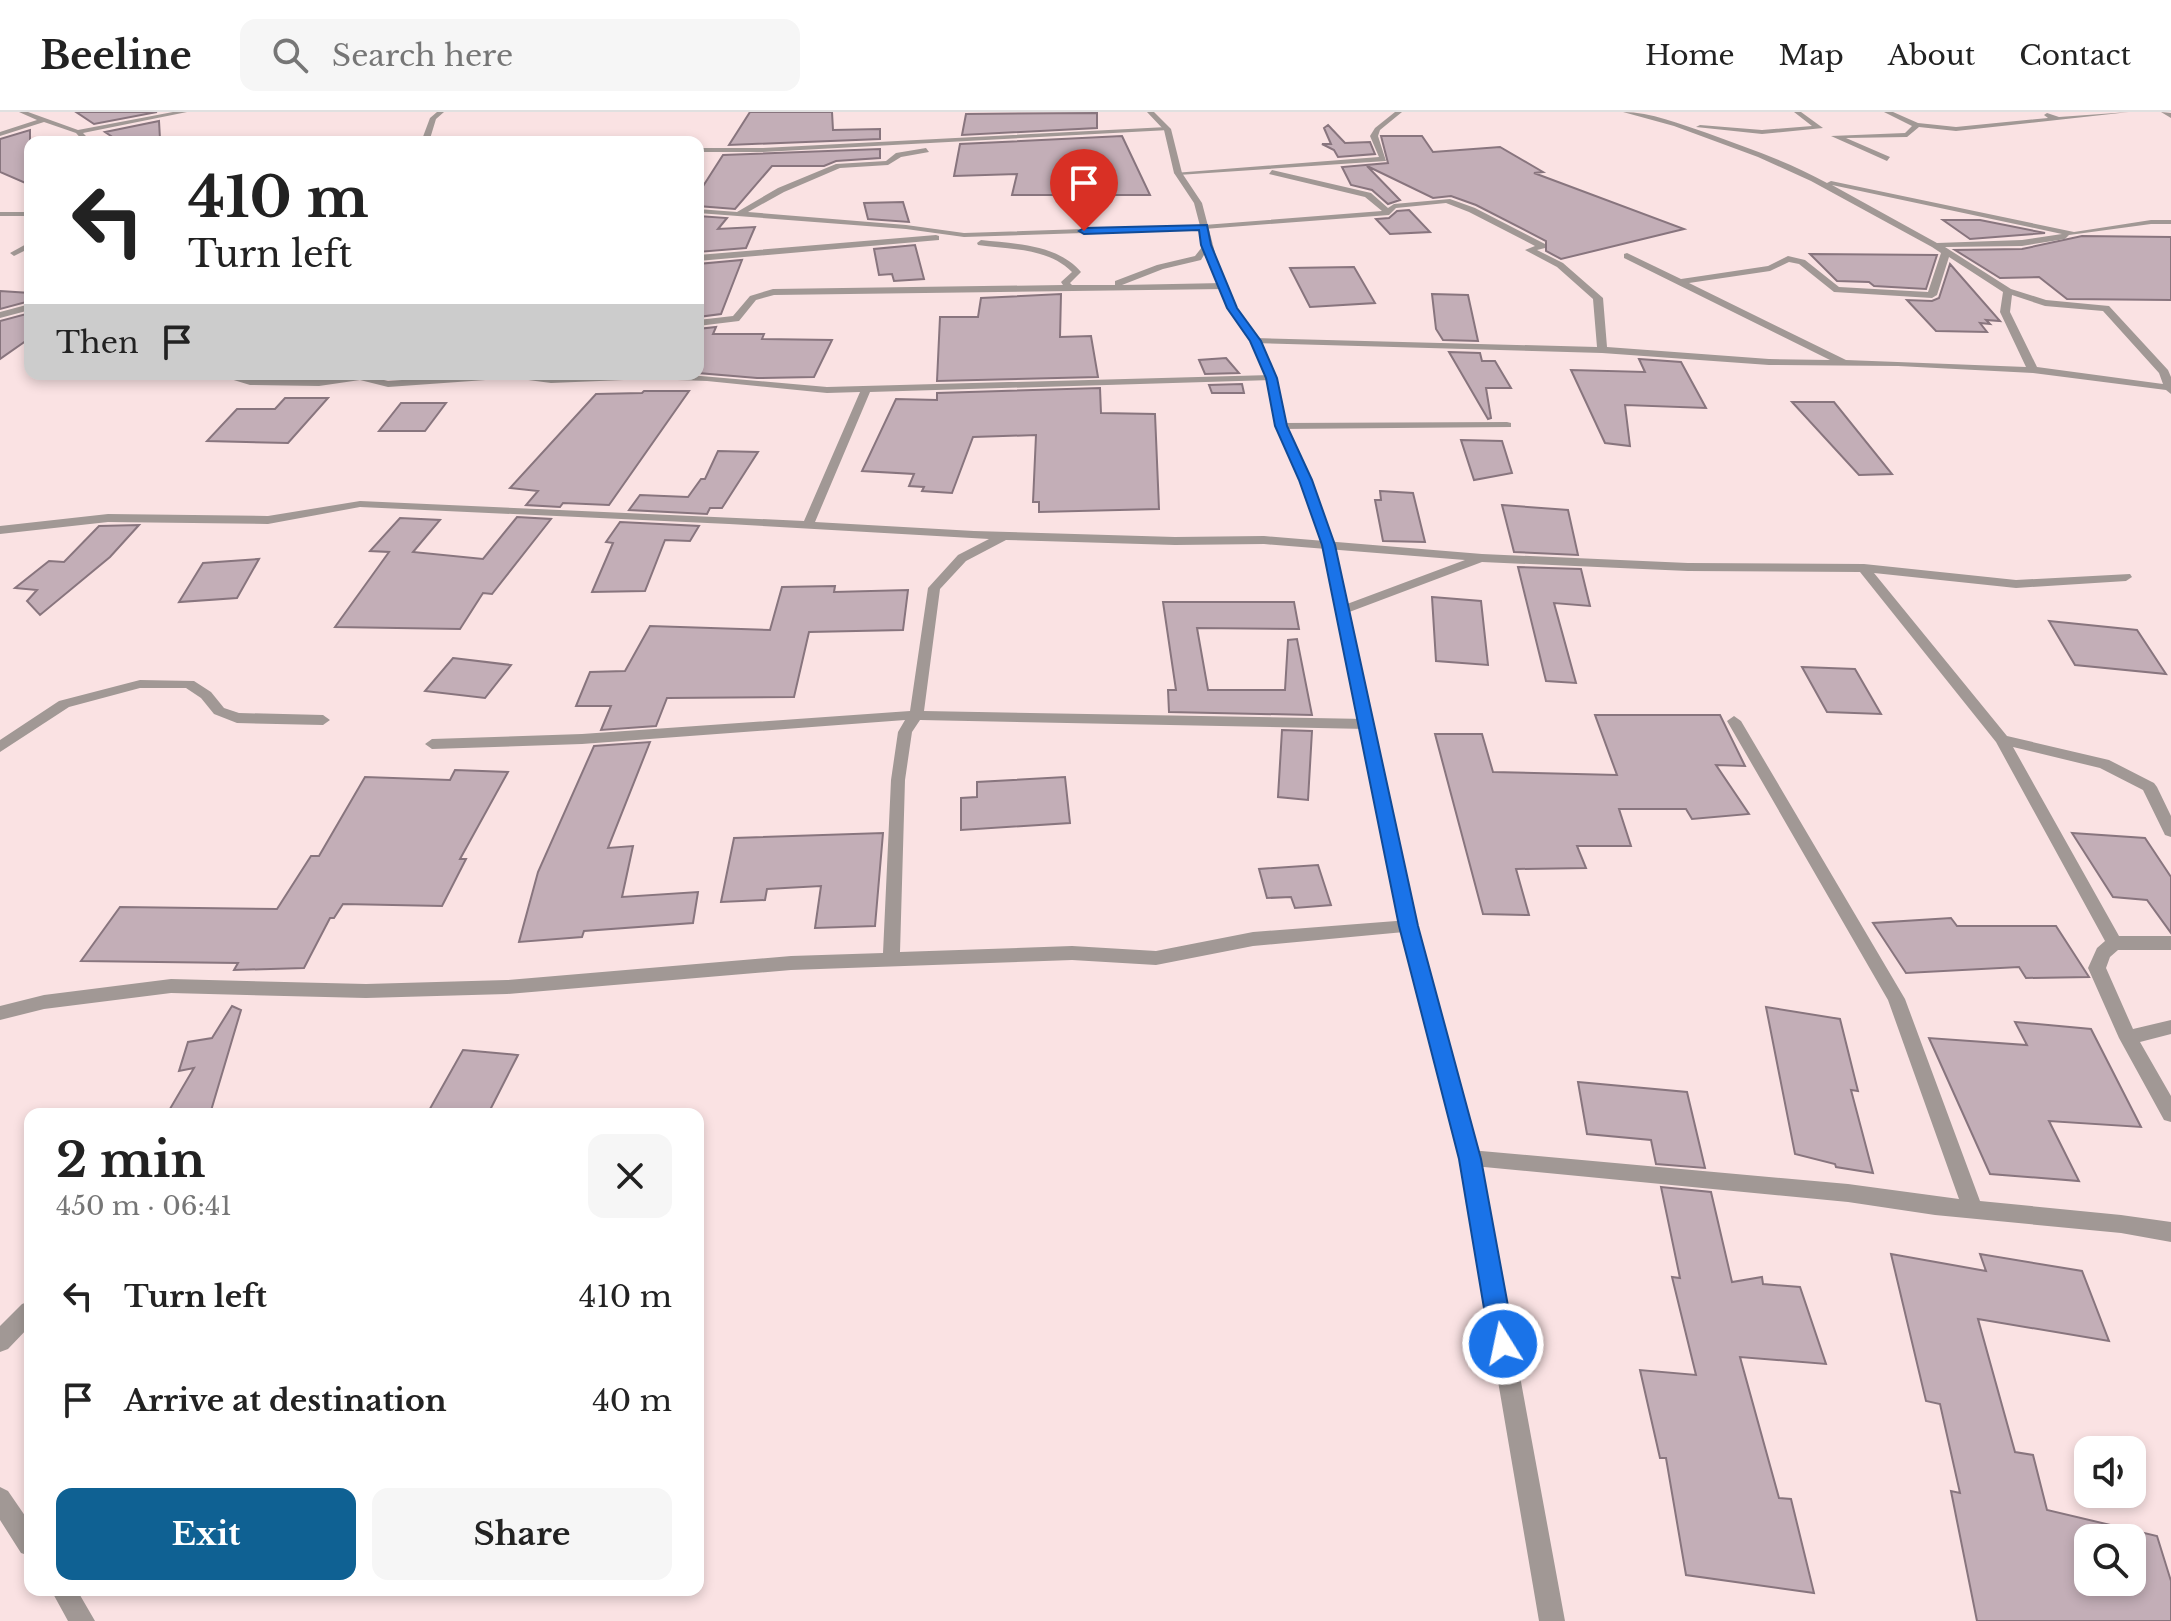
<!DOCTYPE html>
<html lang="en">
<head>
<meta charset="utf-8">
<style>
	:root { --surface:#fff; --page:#f6f6f6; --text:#222; --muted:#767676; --line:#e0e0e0; --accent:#0f6193 }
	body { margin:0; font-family:"Libre Baskerville",serif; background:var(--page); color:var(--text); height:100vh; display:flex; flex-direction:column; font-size:30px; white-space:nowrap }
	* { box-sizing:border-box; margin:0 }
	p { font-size:26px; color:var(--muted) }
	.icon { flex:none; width:44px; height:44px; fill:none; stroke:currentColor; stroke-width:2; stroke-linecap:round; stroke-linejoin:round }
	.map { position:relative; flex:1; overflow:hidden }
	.side { position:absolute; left:24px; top:996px; width:680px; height:488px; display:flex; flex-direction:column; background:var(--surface); border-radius:16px; box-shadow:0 4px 12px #0003 }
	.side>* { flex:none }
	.hud { position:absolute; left:24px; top:24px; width:680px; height:244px; border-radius:16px; box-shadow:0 4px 12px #0003; background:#fff; color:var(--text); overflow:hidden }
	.controls { position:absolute; left:2074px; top:1324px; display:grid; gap:16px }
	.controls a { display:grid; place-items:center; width:72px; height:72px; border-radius:16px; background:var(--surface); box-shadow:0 4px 12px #0003; font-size:40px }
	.pin { position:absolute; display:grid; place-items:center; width:68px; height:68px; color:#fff; margin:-82px -34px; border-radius:50% 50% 50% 0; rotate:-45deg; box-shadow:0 0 8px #0007 }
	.pin .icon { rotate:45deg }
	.me { position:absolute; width:88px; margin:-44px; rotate:350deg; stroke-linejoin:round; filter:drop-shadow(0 0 6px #0008) }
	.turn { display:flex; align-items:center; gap:28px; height:168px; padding:0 32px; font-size:36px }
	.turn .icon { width:104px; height:104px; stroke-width:2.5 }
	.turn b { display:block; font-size:56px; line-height:68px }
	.then { display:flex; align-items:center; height:76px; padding:0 32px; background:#0003; gap:16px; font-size:30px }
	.round { display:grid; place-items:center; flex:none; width:84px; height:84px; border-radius:16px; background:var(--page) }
	.summary { display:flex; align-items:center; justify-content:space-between; height:136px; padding:0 32px }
	h1 { font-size:48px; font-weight:700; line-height:60px }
	.cta { display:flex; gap:16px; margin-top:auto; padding:16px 32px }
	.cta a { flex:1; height:92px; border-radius:16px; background:var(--accent); color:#fff; font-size:32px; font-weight:700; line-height:92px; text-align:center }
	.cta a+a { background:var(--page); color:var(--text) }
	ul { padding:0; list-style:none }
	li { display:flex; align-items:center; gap:24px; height:104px; padding:0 32px }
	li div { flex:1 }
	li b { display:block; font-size:30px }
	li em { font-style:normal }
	header { display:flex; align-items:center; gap:48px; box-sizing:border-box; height:112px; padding:0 40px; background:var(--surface); border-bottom:2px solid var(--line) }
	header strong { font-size:38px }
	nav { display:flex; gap:44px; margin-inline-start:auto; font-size:28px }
	.search { width:560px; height:72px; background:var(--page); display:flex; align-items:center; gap:20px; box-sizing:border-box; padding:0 28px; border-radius:16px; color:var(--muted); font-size:30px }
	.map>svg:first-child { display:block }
	.building { fill:#c3aeb7; stroke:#88757e; stroke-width:2; fill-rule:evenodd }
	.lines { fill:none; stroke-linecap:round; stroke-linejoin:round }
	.minor { fill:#a19895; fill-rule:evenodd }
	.tertiary { fill:#a19895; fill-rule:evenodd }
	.route { fill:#1a73e8; stroke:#114b97; stroke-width:2 }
</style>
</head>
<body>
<header>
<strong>Beeline</strong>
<div class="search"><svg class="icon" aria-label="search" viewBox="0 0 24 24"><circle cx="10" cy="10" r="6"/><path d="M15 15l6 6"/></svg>Search here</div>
<nav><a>Home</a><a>Map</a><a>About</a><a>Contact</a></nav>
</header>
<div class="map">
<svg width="2171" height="1509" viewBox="0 0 2171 1509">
	<rect width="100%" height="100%" fill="#fae2e3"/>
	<path class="building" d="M76,0H157L94,12Z
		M750,0H832L833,18L880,17V27L729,33Z
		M1097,1V16L962,23L966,2Z
		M159,9L160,27L147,30H120L105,20Z
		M1328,13L1345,31L1370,30L1375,42L1338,45L1334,38L1322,32H1331L1324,16Z
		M30,18V73L0,60V27Z
		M1122,24L1150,83H1012L1017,62L954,64L960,32Z
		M1381,24H1422L1433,40L1500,35L1543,60L1534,61L1684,117L1561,147L1546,139V129L1476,93L1451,84L1433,86L1367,54L1400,88L1388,92L1372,78L1351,73L1342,55L1388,51Z
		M880,37V46L836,49L824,54H772L735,97L698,94V82L723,43Z
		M903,90L909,110L868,107L864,91Z
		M1409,98L1430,120L1390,122L1376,107L1389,106L1397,99Z
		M698,104L727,106L718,117L755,115L746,136L698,140Z
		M1943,108H1980L2045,121L1970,127Z
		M2082,124L2171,125V188L2067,187L2039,165L2000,166L1955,138L2022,137Z
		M915,133L924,167L894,169L892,162L879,163L874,137Z
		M1810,142L1937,143L1926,177L1874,174L1869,170L1837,169Z
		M742,148L721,202L698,205V152Z
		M1950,152L2000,209L1986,208L1990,212L1980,211L1987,220L1936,219L1907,188L1932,189L1939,186Z
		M1354,155L1375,191L1310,195L1290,156Z
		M0,179L30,181V189L0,197Z
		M1061,182L1060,225L1091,224L1098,265L937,269L940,205H978L981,186Z
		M1432,182L1468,183L1478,229L1443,228L1436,217Z
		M30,201V226L0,247V209Z
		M716,215L713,222H764L762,227L832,228L814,265L757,266L698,261V217Z
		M1449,240L1480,241L1482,249H1495L1511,276H1486L1491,306L1488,307Z
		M1226,246L1239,261L1205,262L1199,248Z
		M1639,247L1681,250L1706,296L1625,293L1630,334L1605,331L1571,258L1645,260Z
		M1242,272L1244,281H1212L1209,273Z
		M1100,276L1101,301L1155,302L1159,397L1039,400V390H1033L1036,323L973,325L952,381L922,379L924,375L909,374L914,362L862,359L896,287L937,288V281Z
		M644,279H689L609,393L563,391L560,395L526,393L538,379L510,376L596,282L642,281Z
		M285,286H328L288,331L207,329L237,297H275Z
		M1792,290H1834L1892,362L1859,363Z
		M401,291H446L425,319H379Z
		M1461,328L1502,329L1512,361L1474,368Z
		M718,339L758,340L722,396H710L707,402L629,398L640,383L688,385L701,367H705Z
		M1380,379L1413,381L1425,430L1383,429L1375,388H1381Z
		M1502,393L1568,398L1578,443L1514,440Z
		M517,405L551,407L492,482L483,481L460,517L335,515L389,440L370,439L400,406L440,408L413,440L483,447Z
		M620,410L699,414L690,429L665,428L645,479L592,480L613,431L606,430Z
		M139,413L110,445L40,503L27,489L37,478L15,476L49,449L64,450L99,414Z
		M259,447L237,486L179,490L203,451Z
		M1518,455L1581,457L1590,494L1554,491L1576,571L1546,569Z
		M835,474L834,480L908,478L903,518L809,520L794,585L667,586L656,614L601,618L611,594H576L590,560L625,559L650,514L770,518L782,475Z
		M1432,485L1481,489L1488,553L1436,549Z
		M1163,490H1294L1299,517L1197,516L1208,578H1285L1288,528L1297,527L1312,603L1169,600L1168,578H1176Z
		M2049,509L2137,518L2166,562L2075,553Z
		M453,546L511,553L485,586L425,579Z
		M1802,555L1855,557L1881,602L1827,600Z
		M1595,603H1720L1745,654L1716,653L1749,702L1692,707L1686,697H1619L1631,734H1577L1586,756L1516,757L1529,803L1483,802L1435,622H1482L1493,660L1617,663Z
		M1282,618L1312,619L1308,688L1278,685Z
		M650,630L608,736L633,734L622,785L698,780L693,811L584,819L582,825L519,830L538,760L594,634Z
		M455,658L508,660L460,747H466L442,794L343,792L334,806H330L304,856L234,858L238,851L81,849L120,795L277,797L311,744H319L365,665L450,668Z
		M1065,665L1070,711L961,718V686L977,685V670Z
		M883,721L875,814L815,816L821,774L767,777L765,788L721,790L734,726Z
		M2072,721L2145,726L2171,765V821L2147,788L2113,785Z
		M1318,753L1331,793L1295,796L1291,785L1267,786L1259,757Z
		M1951,806L1957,814H2056L2089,865L2026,866L2019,855L1906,861L1873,811Z
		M232,894L241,898L210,1002H167L194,956L179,959L188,930L212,926Z
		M1766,895L1840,907L1858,979L1851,978L1873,1061L1836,1055L1835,1052L1795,1042Z
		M2015,910L2091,917L2141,1015L2049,1009L2079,1069L1990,1062L1929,926L2027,933Z
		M463,938L518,943L488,1002H427Z
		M1578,970L1687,980L1705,1056L1656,1052L1651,1028L1587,1022Z
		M1661,1075L1711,1080L1732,1170L1762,1165L1763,1172L1800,1175L1826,1252L1740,1245L1779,1386L1791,1387L1814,1481L1686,1463L1666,1346H1660L1640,1258L1696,1263L1672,1165L1680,1166Z
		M1891,1142L1986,1159L1980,1142L2082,1159L2109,1229L1978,1207L2015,1340L2033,1343L2047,1398L2157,1424L2171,1469V1509H1977L1951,1379L1960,1381L1940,1292L1926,1289ZM2088,1426H2132V1470H2088Z"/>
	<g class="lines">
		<path class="minor" d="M19,0H28L78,18L173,0H187L83,21L92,30H84L76,21L44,10L0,24V20L37,8Z
			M437,0H444L436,7L429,30H421L430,6Z
			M1395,0H1402L1380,18L1378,24L1386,49L1178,63L1174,61L1379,45L1370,24L1375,16Z
			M1623,0C1651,0 1680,12 1707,21C1748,36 1789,50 1827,71L1831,69L2074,120L2151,108H2171V112H2151L2069,123L2065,127L2022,134L1945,135L2011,177L2046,188L2109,194L2168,258L2171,265V282L2166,278L2033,261L1898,254L1769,253L1602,241L1252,231L1250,229L1255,226L1597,235L1593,187L1557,155L1525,138L1535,134L1469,100L1446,91L1396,96L1389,103L1204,117L964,125L906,117L698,101V97L737,100L778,76L836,52L886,49L896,41L926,36L929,40L901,45L888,53L840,56L784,80L748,100L906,113L964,121L1204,113L1382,99L1365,85L1269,62L1272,58L1371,81L1388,96L1394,92L1450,87L1475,96L1545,132V136L1537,138L1563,151L1603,186L1607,235L1769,247L1830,248L1624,146V142L1627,141L1681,167L1768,154L1788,144L1805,148L1839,175L1928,180L1941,141L1932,135L1811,69L1758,45L1674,14ZM1832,73L2062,122L2022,128L1937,131ZM1949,145L2003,180L2000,200L2026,255L1846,248L1689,171L1770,159L1789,150L1799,152L1834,180L1932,186L1937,183ZM2012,183L2045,194L2103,199L2159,261L2163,272L2037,255L2010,200Z
			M1794,0H1801L1823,16L1762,22L1696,15L1700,13L1762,18L1812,14Z
			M1884,0H1893L1918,11L1956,15L2048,6L2044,3L2047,1L2059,5L2129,0L1956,19L1919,15L1907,25L1846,26L1890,45L1887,49L1831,24L1905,21L1912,14Z
			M2161,0L2171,1V6Z
			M1167,15L1169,18L763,40H698V36H763Z
			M0,100H25L29,102L25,104H0Z
			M936,123L939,124V128L698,149V143Z
			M981,128C1016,132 1057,132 1081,160L1070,171L1072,173H1115V169L1157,153L1195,144L1206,130L1210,133L1201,148L1163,157L1122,173L1224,171L1228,174L1224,177L774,183L756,188L739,209L698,214V208L733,204L750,184L773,177L1063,173L1061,170L1072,160C1047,135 1010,138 978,133L977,131Z
			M30,130V136L14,144L10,141Z
			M30,192V198L0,206V200Z
			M214,262H231L250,267L319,268L360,262L388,269L485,262L551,265L678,262L827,275L1271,263L1276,266L1275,268L870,280L815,410L974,419L1175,425L1264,424L1482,442L1688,451L1864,452L2016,468L2130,462L2132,465L2126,469L2016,476L1874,461L2007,624L2109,648L2154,671L2157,675L2171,704V725L2165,723L2143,678L2100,656L2013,635L2119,824H2171V838H2118L2110,845L2106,856L2133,917L2171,908V922L2140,930L2171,984V1010L2164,1008L2119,926L2088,856L2097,836L2105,829L1996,630L1860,460L1688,459L1482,450L1344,502L1338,498L1339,495L1465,448L1264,432L1175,433L1006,428L966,449L940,477L924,599L1367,607L1374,612L1367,617L920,608L912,620L905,668L900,840L1072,834L1156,839L1253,820L1409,808L1415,809L1417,814L1415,819L1253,834L1156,853L1072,848L791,858L507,882L366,886L171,881L44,897L0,908V894L44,883L171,867L366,872L507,868L791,844L883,841L891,668L898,620L905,608L582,632L432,637L425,632L432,627L582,622L910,599L928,476L958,443L989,427L729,412L360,395L268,412L108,410L0,422V414L108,402L268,404L360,389L804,409L860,280L827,281L707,269L648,267L551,271L513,266L388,275L360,268L319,274L250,273Z
			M1507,310L1511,311V315L1281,317L1276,314L1281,311Z
			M140,568L194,569L211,580L224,596L239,601L323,603L330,608L323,613L237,611L214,602L201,586L186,576H140L69,595L0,640V628L59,589Z
			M1734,604L1741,609L1905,887L1980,1089L2121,1103L2171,1110V1130L2121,1121L1935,1103L1848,1090L1463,1053L1460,1047L1463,1041L1470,1038L1848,1072L1959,1087L1888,888L1727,609Z
			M30,1189V1214L8,1237L0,1240V1214L22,1192Z
			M0,1375L8,1379L30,1411V1444L21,1441L0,1408Z
			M51,1478H77L95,1509H68Z"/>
		<path class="tertiary" d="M1147,0H1154L1171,17L1182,61L1202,91L1219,156L1237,196L1260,229L1276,266L1286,314L1312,368L1335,433L1417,814L1480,1047L1565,1509H1539L1460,1047L1401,814L1323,433L1300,368L1276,314L1266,266L1250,229L1227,196L1211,156L1194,91L1174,61L1164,18Z"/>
	</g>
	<path class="route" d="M1207,113L1211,133L1237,196L1261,229L1277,266L1287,314L1312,368L1335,433L1418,814L1481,1047L1515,1232L1512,1241L1503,1244L1494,1241L1490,1232L1459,1047L1399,814L1322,433L1299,368L1275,314L1266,266L1250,229L1227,196L1201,133L1199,118L1084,122L1079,119L1084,116Z"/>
</svg>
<div class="controls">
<a><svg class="icon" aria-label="sound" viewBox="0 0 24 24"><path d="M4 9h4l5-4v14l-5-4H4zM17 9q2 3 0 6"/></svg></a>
<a><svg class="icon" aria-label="search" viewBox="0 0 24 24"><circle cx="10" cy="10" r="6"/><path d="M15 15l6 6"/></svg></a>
</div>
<div class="pin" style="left:1084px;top:119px;background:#d93025"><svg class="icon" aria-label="arrive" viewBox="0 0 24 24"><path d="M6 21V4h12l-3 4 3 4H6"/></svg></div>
<svg class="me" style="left:1503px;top:1232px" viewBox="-20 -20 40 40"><circle r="17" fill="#1a73e8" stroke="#fff" stroke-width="3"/><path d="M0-11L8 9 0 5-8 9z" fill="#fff"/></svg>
<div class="hud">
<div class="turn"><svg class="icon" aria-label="left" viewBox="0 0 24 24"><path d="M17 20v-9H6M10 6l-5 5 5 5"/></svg><div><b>410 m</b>Turn left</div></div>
<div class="then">Then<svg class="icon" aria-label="arrive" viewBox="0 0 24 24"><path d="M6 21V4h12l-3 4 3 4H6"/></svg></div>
</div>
<section class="side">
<div class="summary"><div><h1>2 min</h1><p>450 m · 06:41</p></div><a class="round"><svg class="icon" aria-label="close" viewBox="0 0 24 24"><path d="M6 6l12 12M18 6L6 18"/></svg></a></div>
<ul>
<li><svg class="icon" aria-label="left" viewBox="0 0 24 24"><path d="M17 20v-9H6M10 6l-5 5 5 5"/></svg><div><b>Turn left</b></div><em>410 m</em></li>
<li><svg class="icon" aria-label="arrive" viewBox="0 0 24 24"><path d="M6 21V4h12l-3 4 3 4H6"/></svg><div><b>Arrive at destination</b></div><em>40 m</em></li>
</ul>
<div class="cta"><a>Exit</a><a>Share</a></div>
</section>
</div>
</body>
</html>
